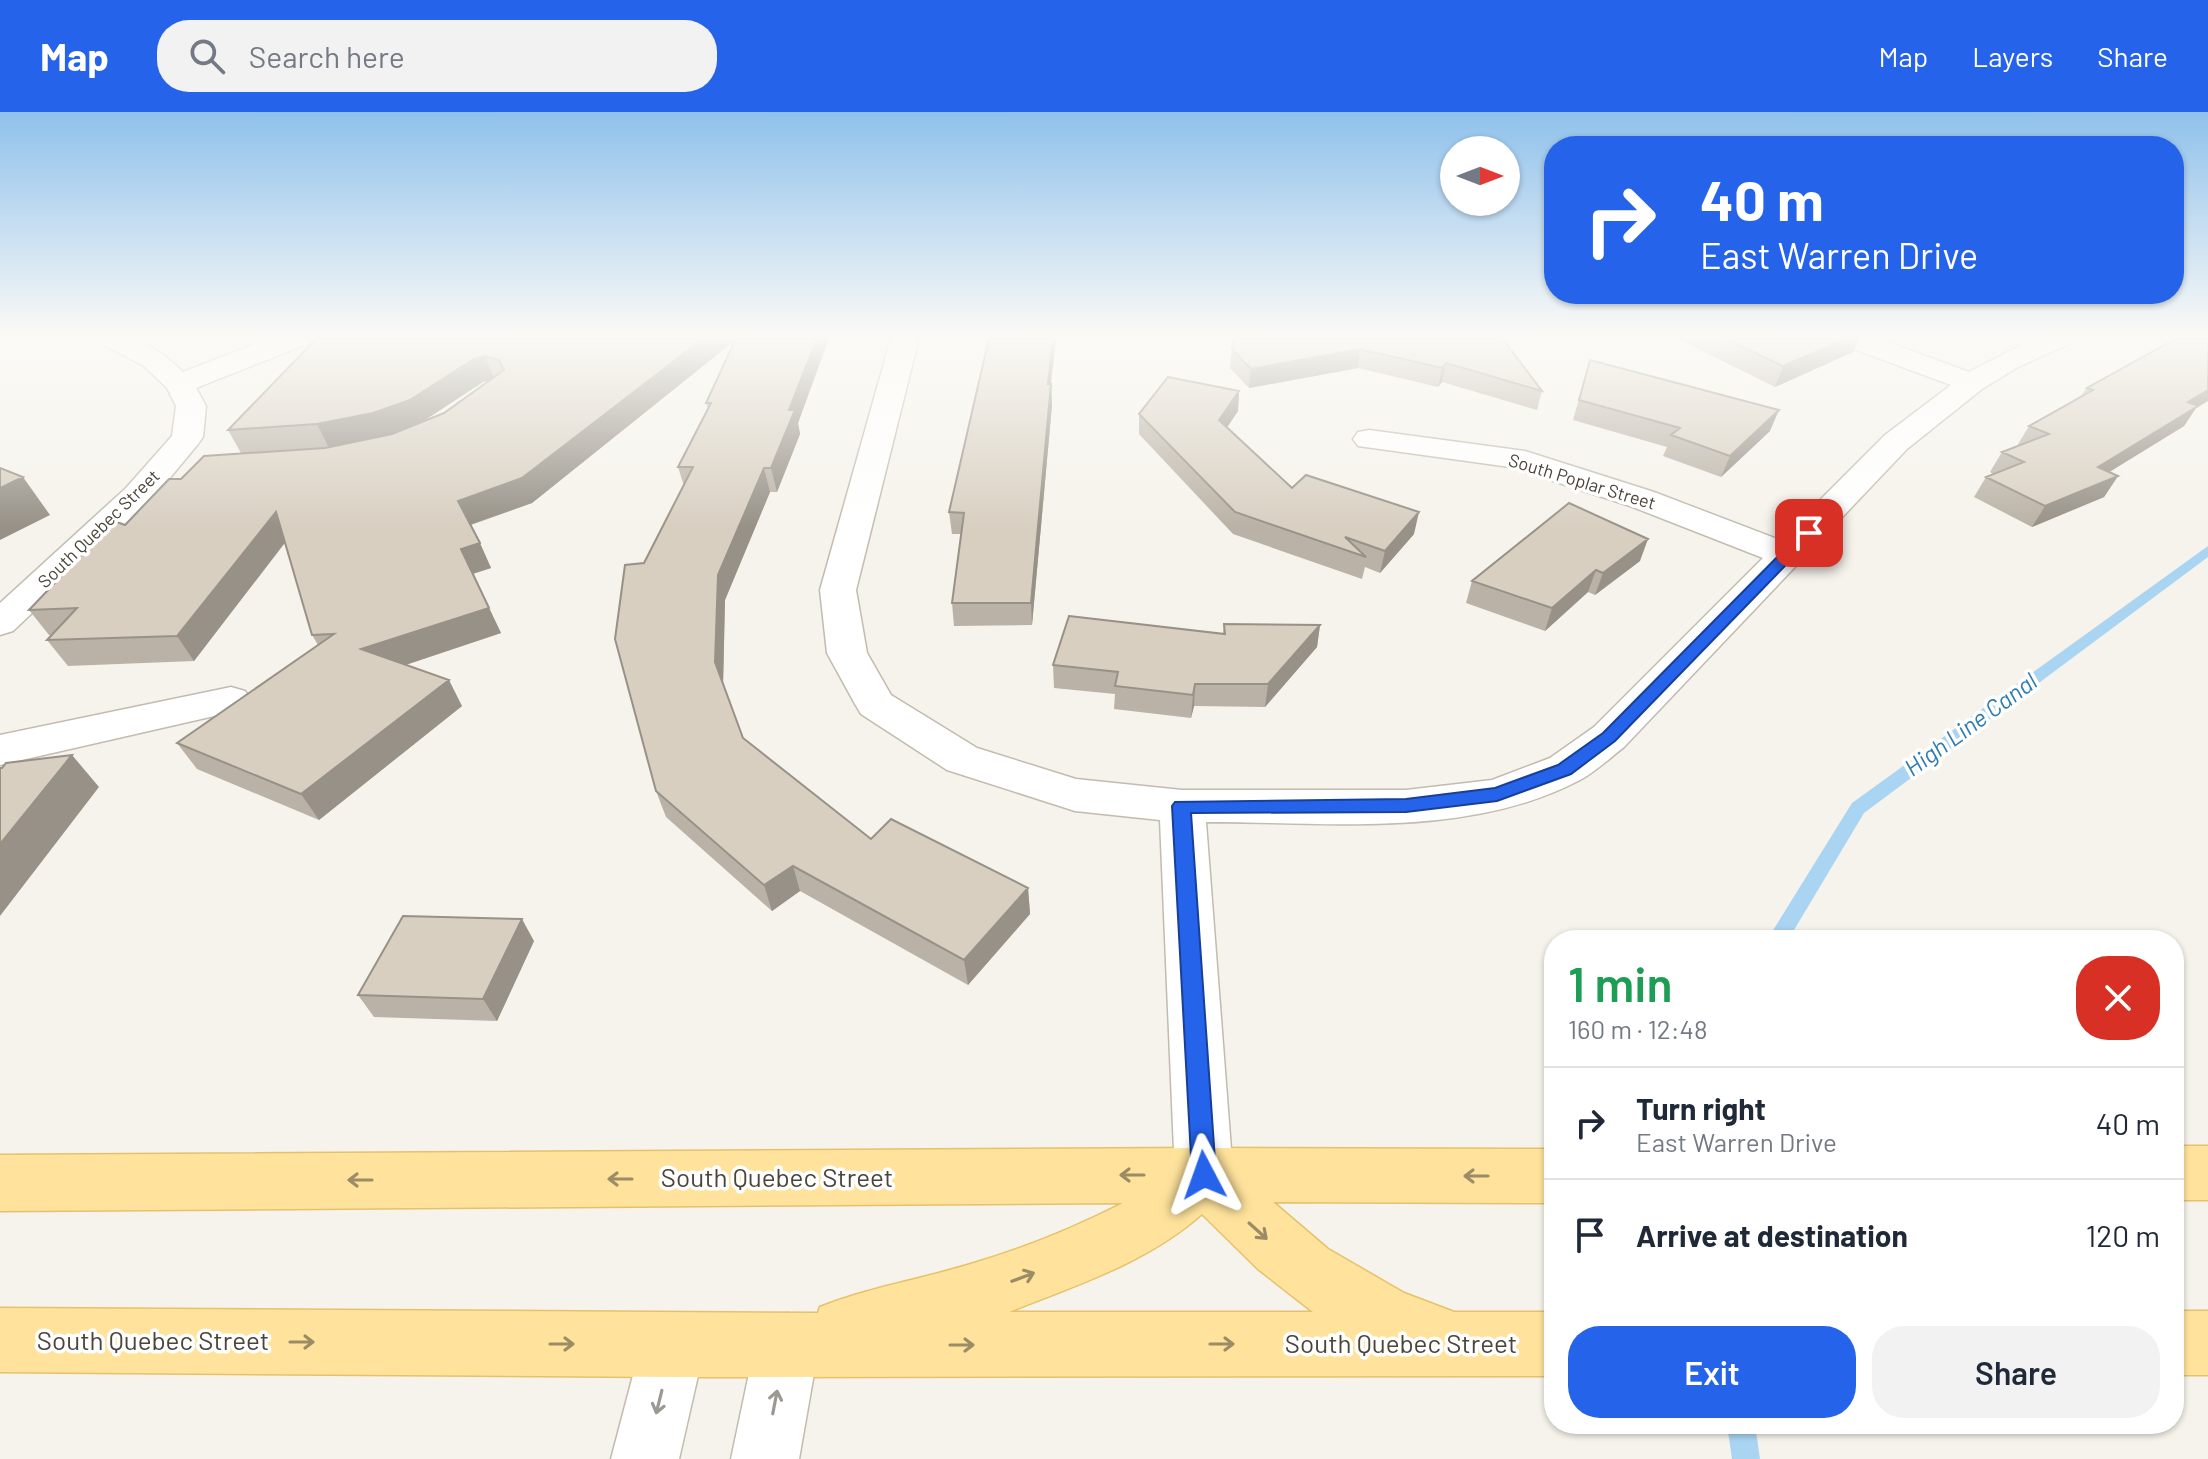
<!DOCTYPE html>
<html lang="en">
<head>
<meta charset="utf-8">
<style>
	:root { --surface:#fff; --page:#f2f2f3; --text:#1f2937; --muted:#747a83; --line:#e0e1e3; --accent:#2563eb }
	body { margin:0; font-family:Barlow,sans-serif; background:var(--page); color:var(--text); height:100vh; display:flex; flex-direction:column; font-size:30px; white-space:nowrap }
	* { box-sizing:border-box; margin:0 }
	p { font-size:26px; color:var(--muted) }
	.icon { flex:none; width:44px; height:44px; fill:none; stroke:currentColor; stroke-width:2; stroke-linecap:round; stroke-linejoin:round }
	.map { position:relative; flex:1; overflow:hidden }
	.drawer { position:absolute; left:1544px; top:818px; width:640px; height:504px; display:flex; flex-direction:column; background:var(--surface); border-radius:32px; box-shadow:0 2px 6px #0004 }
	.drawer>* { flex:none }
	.guide { position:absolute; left:1544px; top:24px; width:640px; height:168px; border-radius:32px; box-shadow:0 2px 6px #0004; background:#2563eb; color:#fff; overflow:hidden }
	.needle { width:52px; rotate:90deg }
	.fabs { position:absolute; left:1440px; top:24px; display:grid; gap:16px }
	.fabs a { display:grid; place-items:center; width:80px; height:80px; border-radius:50%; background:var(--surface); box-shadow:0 2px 6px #0004; font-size:40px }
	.pin { position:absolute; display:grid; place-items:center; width:68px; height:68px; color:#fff; margin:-34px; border-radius:16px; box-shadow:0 4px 12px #0006 }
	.me { position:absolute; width:88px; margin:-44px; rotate:356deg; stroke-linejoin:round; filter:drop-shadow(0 0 6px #0008) }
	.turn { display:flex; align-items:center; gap:28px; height:168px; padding:0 24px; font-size:36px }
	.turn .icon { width:104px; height:104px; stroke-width:2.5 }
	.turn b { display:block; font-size:56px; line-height:68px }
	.round { display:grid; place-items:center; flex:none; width:84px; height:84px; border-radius:32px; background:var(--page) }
	.head { display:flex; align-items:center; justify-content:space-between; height:136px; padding:0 24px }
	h1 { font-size:48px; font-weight:600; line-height:60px; color:#1e9e55 }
	.primary-button { display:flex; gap:16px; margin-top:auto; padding:16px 24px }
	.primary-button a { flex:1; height:92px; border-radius:32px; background:var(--accent); color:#fff; font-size:32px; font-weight:600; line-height:92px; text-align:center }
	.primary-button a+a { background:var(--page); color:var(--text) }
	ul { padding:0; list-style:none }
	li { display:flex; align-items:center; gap:24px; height:112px; padding:0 24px; border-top:2px solid var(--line) }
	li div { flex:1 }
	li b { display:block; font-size:30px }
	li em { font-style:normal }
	header { display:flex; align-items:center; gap:48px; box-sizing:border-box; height:112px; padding:0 40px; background:var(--accent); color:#fff }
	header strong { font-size:38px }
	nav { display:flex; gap:44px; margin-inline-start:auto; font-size:28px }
	.search { width:560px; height:72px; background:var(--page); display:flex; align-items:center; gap:20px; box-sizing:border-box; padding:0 28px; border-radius:32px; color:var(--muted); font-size:30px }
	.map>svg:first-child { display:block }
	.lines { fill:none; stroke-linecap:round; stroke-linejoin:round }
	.stream { fill:#a9d4f2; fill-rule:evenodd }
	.minor-casing { stroke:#c2bbae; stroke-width:3 }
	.major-casing { stroke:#e6c16a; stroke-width:3 }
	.minor { fill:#fff; fill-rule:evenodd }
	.major { fill:#ffe39c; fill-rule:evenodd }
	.wall { fill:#bab2a6; fill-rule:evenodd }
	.shaded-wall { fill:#979187 }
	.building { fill:#d8cfc1; stroke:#979187; stroke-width:2 }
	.oneway { stroke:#9c8c66 }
	.oneway2 { stroke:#9c9892 }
	.route { fill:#2563eb; stroke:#184099; stroke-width:2 }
	.labels { text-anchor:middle; stroke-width:7; stroke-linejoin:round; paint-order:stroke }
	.far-street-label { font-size:18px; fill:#4b4439; stroke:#fff }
	.water-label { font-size:24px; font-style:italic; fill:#2e7ab2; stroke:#fff }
	.near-street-label { font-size:26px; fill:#4b4439; stroke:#fff }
</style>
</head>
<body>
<header>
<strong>Map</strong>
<div class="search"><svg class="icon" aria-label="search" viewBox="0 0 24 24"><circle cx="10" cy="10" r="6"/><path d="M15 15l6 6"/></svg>Search here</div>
<nav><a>Map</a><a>Layers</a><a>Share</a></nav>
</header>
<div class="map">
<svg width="2208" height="1347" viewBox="0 0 2208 1347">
	<rect width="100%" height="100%" fill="#f6f3ec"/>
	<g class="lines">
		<path class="stream" d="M2208,434V445L1864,701L1788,828H1767L1852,691Z
			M1727,1312H1755L1760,1347H1732Z"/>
		<g class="minor-casing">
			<path id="minor" d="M98,226C140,226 152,231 183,260L271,226H311L307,232L196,276L206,294L203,325L198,332L150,390L13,519L0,523V491L126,376L172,324L176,294L167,276L144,254L102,232Z
				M891,226H919L856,478L867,541L891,583L977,636L1076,667L1182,678H1406L1492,668L1550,646L1594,615L1763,446L1630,394L1510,355L1358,334L1353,327L1358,320L1369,318L1525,339L1654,380L1780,428L1885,323L1951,273L1840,232L1836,226H1877L1969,260L2035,226H2073L2069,232L2018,255L1982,277L1907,337L1624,635C1610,646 1595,660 1580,668C1468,727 1327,710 1206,710L1233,1063L1225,1082L1204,1090L1183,1082L1175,1063L1160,708L1075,699L947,658L861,602L855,592L827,541L820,478Z
				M231,575L245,579L251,588L245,597L0,653V623Z
				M673,1201L696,1210L705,1233L679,1347H611L641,1233L650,1210Z
				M787,1201L810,1210L819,1233L799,1347H731L755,1233L764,1210Z"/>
		</g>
		<g class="major-casing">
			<path id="major" d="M2174,1034H2208V1088H2174Z
				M1204,1036L1554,1037V1091L1273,1090L1328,1137L1404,1181L1454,1200H1554V1264L673,1265L0,1260V1196L818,1201L820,1195C870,1175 923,1167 974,1151C1025,1136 1076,1115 1123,1091L0,1099V1043ZM1202,1102L1258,1157L1313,1200H1009C1076,1173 1147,1151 1202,1102Z
				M2174,1199H2208V1263H2174Z"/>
		</g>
		<use href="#minor" class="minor"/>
		<use href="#major" class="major"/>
	</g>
	<path class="wall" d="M317,226H829L798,311L800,322L777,380H770L725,488L723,571L743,626L871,727L1028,776L1030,802L968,873L800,779L772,799L666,705L656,679L644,451L684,374L678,355L708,297L706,291L735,228L532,391L471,413L491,456L473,462L501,521L406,553L462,594L319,708L197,657L177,631L318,533L312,523L285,431L194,549L68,554L47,528L52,523H49L29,498L125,413L181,367L241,341L228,318ZM488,269L444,301L424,309L483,270Z
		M989,226H1056L1051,272L1052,293L1032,513L954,514L952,491L961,422H952L949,400Z
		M1502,226L1542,279L1537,298L1442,270L1438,275L1358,256L1249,276L1230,256L1232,237Z
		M1676,226H1859L1853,240L1775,275Z
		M2208,226V289L2196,296L2184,314L2109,360L2118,364L2104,385L2032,415L1974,385L1986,365L1993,362L1990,360L2002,340L2017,334L2029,314L2081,284L2087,276Z
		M1590,248L1770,319L1721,365L1663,344L1667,335L1573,308Z
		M1239,279L1238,299L1227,315L1292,376L1414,422L1380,461L1365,455L1362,467L1233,422L1139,322V302Z
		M1640,449L1595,483L1588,480L1545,519L1466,491L1472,469Z
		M1224,512L1320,513L1317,535L1265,595L1194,594L1191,606L1114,597L1115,582L1054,576L1053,553L1223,521Z
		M534,829L497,909L374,905L358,883Z"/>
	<path class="shaded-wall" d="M704,226H738L532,391L469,413L458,389Z
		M817,226H829L798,311L800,322L777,380L771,356L789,298Z
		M1053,226H1056L1048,293V272Z
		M1848,226H1859L1853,240L1775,275L1783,254Z
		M1360,237L1358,256L1249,276L1251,257Z
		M485,244L494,267L483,270L420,311L384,325L329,336L317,312L474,247Z
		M1446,251L1442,270L1438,275L1442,256Z
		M1051,272L1052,293L1032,513L1031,491Z
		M2208,278V289L2196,296L2184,314L2085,375L2098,355L2188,290Z
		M1239,279L1238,299L1218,329L1219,308Z
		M1779,298L1770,319L1721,365L1730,344Z
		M764,356L770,380L725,488L723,576L715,550L718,463Z
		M2118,364L2104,385L2032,415L2045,394Z
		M23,365L50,403L0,428V376Z
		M276,400L289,425L194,549L177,524Z
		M1419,400L1414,422L1380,461L1385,439Z
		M1648,427L1640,449L1595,483L1603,461Z
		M480,431L491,456L472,462L461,437Z
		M1596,458L1588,480L1545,519L1552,496Z
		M489,496L501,521L375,563L361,537Z
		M1320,513L1317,535L1265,595L1268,572Z
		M449,568L462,594L319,708L301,682Z
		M1195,572L1194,594L1191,606L1193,583Z
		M72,643L99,675L0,804V732Z
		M793,754L800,779L772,799L764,773Z
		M1028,776L1030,802L968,873L964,848Z
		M522,807L534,829L497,909L483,887Z"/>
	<path class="building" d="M317,226H704L522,366L458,389L480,431L461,437L489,496L361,537L449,568L301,682L177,631L334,522L312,523L276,400L177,524L47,528L77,496L29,498L114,409L125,413L169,367H181L204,344L325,336L392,322L444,301L504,258L499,248L485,244L474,247L410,288L373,301L317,312L228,318Z
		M736,226H817L789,298H795L771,356H764L718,463L715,550L743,626L871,727L891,707L1028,776L964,848L793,754L764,773L656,679L615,527L625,453L644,451L693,355H678L711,291H706Z
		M989,226H1053L1048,272H1051L1031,491H952L964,401L949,400Z
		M1234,226H1502L1542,279L1446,251L1442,256L1360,237L1251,257L1232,237Z
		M1724,226H1848L1783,254Z
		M2177,226H2208V278L2188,290L2198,294L2098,355L2118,364L2045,394L1986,365L2024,350L2002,340L2049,322L2029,314L2093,278L2087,276Z
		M1590,248L1779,298L1730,344L1671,323L1680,316L1579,288Z
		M1168,265L1239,279L1219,308L1292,376L1306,363L1419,400L1385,439L1345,425L1366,445L1235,400L1139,302Z
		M0,356L23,365L0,376Z
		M1569,391L1648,427L1603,461L1596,458L1552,496L1472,469Z
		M1069,504L1225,522L1224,512L1320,513L1268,572H1195L1193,583L1115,574L1118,560L1053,553Z
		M72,643L0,732V656H2L6,651Z
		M403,804L522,807L483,887L358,883Z"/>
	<defs><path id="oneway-shaft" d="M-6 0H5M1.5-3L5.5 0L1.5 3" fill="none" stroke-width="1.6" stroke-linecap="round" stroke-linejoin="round" transform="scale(2)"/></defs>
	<g class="oneway">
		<use href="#oneway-shaft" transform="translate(1132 1063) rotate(180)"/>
		<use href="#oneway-shaft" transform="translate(1476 1064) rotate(-180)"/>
		<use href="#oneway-shaft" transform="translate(620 1067) rotate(180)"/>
		<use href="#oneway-shaft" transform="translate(360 1068) rotate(180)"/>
		<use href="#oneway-shaft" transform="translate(1258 1119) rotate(42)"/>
		<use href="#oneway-shaft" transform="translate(1023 1165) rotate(-21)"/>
		<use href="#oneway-shaft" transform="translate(302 1230)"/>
		<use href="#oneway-shaft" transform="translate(562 1232)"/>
		<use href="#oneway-shaft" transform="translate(1222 1232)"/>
		<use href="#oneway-shaft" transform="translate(962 1233)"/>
	</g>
	<g class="oneway2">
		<use href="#oneway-shaft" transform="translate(659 1290) rotate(104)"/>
		<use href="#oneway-shaft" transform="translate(775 1290) rotate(-79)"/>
	</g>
	<linearGradient id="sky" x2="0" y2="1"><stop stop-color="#8fc1ec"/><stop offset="0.54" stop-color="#fbfaf6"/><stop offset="1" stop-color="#fbfaf6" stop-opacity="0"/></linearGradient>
	<rect width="2208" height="415" fill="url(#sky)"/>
	<path class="route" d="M1809,416L1816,421L1814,424L1615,629L1571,662L1497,689L1406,700L1191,701L1216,1063L1212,1071L1204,1074L1195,1071L1192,1063L1172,694L1175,690L1406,687L1495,676L1558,653L1603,621L1804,418Z"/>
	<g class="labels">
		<g class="far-street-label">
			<text transform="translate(1582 370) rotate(17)" y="6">South Poplar Street</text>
			<text transform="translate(99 417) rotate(-44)" y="6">South Quebec Street</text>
		</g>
		<g class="water-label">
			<text transform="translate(1971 613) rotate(-36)" y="8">High Line Canal</text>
		</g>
		<g class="near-street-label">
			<text x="777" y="1075">South Quebec Street</text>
			<text x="153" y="1238">South Quebec Street</text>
			<text x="1401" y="1241">South Quebec Street</text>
		</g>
	</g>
</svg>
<div class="fabs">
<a><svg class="needle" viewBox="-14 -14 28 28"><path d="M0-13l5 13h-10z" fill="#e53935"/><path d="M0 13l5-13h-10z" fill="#747a83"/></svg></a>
</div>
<div class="pin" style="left:1809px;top:421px;background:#d93025"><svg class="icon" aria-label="arrive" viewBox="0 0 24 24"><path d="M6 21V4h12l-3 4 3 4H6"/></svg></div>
<svg class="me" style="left:1204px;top:1063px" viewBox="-20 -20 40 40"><path d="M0-17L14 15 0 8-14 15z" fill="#2563eb" stroke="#fff" stroke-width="4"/></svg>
<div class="guide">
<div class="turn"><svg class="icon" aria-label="right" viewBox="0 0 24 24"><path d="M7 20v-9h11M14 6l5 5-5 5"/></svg><div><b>40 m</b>East Warren Drive</div></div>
</div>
<section class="drawer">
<div class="head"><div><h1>1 min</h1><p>160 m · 12:48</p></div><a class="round" style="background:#d93025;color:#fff"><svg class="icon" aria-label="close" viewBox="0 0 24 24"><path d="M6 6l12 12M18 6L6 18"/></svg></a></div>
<ul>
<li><svg class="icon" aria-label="right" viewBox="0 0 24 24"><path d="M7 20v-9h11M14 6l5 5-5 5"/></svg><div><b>Turn right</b><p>East Warren Drive</p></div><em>40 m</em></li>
<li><svg class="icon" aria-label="arrive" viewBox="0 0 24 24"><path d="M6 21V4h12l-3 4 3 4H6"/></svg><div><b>Arrive at destination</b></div><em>120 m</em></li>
</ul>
<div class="primary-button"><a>Exit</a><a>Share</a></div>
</section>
</div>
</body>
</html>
